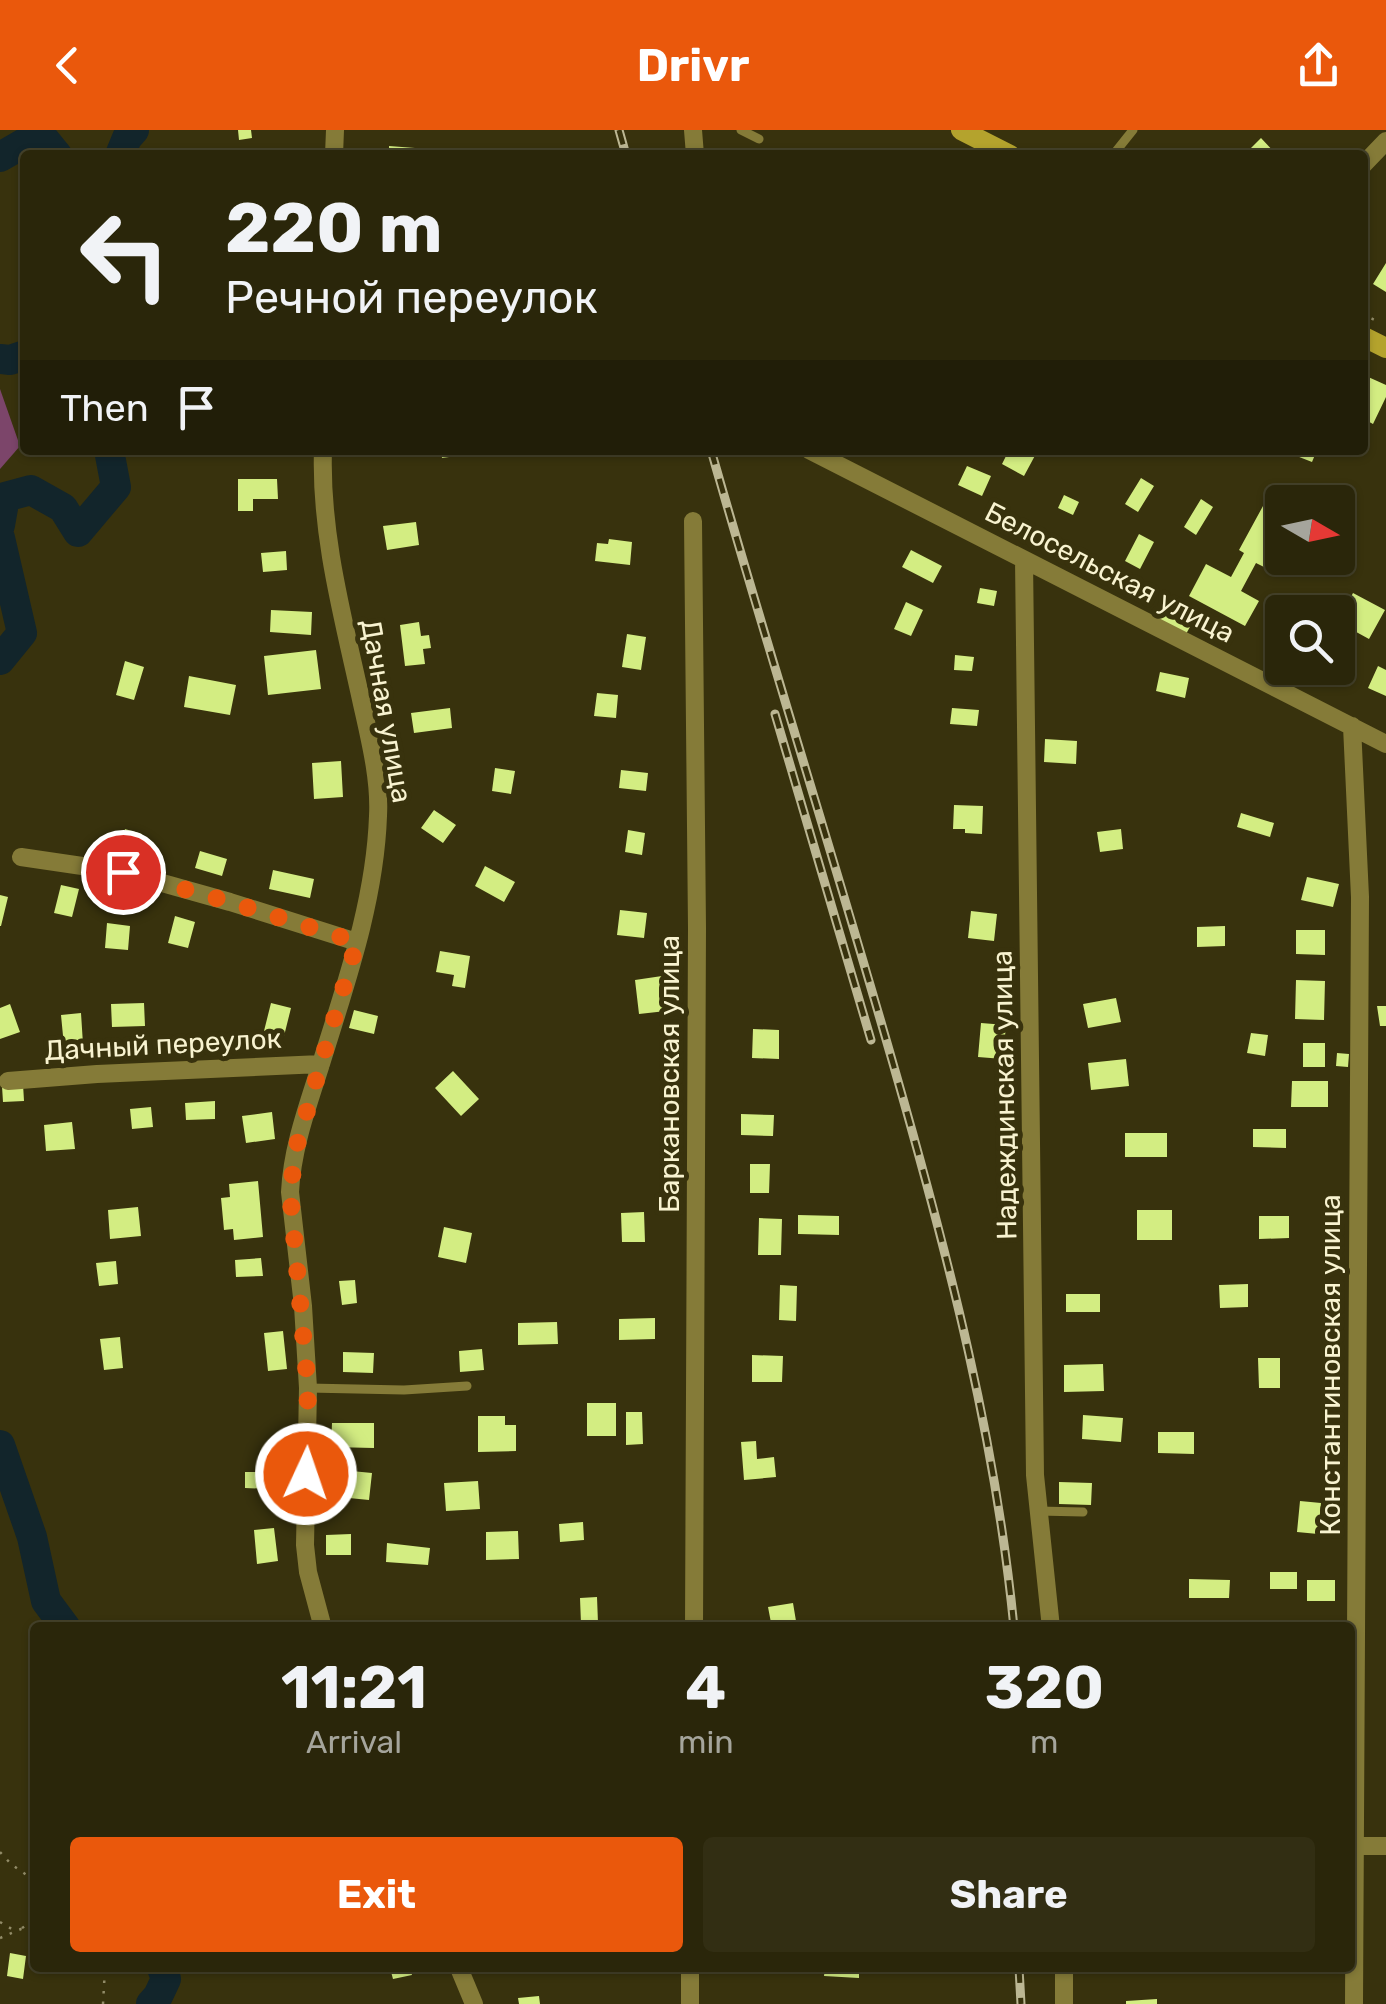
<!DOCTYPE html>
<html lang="en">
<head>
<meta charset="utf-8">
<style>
	:root { --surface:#2a260a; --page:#322e13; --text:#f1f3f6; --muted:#a5a59c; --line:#46432b; --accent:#ea580c }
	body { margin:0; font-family:Rubik,sans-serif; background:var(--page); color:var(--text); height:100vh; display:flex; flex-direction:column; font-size:38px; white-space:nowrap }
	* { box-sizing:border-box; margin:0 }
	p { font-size:32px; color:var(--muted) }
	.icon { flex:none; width:55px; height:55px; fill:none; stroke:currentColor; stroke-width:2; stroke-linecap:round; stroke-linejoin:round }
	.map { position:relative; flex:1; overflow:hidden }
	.side { position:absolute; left:30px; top:1492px; width:1325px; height:350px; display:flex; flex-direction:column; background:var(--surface); border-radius:10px; box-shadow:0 2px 8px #0004,0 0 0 2px var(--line) }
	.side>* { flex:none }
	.hud { position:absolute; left:20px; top:20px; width:1348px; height:305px; border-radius:10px; box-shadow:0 2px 8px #0004,0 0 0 2px var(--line); background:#2a260a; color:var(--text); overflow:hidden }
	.needle { width:65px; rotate:99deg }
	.controls { position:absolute; left:1265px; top:355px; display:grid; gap:20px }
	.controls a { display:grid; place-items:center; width:90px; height:90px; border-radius:10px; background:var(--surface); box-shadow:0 2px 8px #0004,0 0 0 2px var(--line); font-size:50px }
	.pin { position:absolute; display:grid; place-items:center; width:85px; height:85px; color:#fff; margin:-42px; border:5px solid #fff; border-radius:50%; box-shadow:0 2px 10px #0007 }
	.me { position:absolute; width:110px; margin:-55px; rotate:3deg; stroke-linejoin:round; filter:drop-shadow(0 0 8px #0008) }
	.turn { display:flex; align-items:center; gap:35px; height:210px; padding:0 40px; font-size:45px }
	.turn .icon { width:130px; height:130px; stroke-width:2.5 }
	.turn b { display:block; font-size:70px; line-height:85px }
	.then { display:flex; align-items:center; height:95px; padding:0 40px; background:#0003; gap:20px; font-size:38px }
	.eta { display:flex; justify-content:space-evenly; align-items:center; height:170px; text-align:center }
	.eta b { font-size:60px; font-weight:700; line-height:70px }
	.button { display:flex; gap:20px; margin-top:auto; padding:20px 40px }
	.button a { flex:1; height:115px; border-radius:10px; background:var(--accent); color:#fff; font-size:40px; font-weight:700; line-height:115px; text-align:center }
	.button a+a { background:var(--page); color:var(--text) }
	header { display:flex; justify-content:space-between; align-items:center; height:130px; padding:0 40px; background:var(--accent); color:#fff; font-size:45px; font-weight:700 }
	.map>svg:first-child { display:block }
	.green { fill:#7c456a }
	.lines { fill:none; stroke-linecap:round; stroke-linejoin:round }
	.river { stroke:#12252b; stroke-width:30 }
	.building { fill:#d3ed82 }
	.path { stroke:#928c68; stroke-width:2.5; stroke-dasharray:2.5 8; stroke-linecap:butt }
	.lane { stroke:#857b38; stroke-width:9 }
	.street { stroke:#857b38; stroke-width:18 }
	.secondary { stroke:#b4a32d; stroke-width:20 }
	.rail-casing { stroke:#bcb793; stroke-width:9 }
	.rail { stroke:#38320d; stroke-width:5; stroke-dasharray:15; stroke-linecap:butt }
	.route { stroke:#ea580c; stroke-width:18; stroke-dasharray:0 32.4 }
	.labels { text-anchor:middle; stroke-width:10; stroke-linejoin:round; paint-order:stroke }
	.street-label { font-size:28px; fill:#f8f3d0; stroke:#38320d }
</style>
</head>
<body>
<header><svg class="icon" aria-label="back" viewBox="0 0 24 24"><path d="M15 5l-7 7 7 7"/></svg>Drivr<svg class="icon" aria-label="share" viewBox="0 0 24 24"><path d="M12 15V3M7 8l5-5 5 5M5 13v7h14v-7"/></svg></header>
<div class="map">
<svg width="1386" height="1874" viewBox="0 0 1386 1874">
	<rect width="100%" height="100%" fill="#38320d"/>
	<path class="green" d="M0,259L20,316L0,339Z"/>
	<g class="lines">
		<path class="river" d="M120,25L127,8L134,0
			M0,27L40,4L57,25
			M0,229L10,230L25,225
			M0,395L5,367L31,360L63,378L78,402L116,357L109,320
			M0,408L22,503L0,530
			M0,1315L32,1407L46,1471L66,1498
			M151,1874L158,1866L166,1849L162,1838"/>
	</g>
	<path class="building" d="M238,0H251L252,8L239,10Z
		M1261,8L1277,25H1244Z
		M389,16L415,18L414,25H389Z
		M1386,133V162L1373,154Z
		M1366,246L1386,255V267L1373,294L1362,288V253Z
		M441,320H463V325L442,328Z
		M1009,320H1038L1024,346L1002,334Z
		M1290,320H1317L1312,332L1289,323Z
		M967,336L991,346L982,366L958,355Z
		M1141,348L1154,356L1138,382L1125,374Z
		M238,349H277L278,369H253V381H238Z
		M1064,365L1079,372L1073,385L1058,378Z
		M1269,365L1282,373V408L1266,438L1256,433L1241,461L1259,471L1245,496L1189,466L1206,434L1231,447L1244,423L1239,420Z
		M1201,369L1213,377L1196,405L1184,397Z
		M416,392L419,415L387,420L383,396Z
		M1139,404L1154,412L1140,439L1125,431Z
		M609,409L632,412L630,435L595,431L597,413L608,414Z
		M911,420L942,436L933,453L902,437Z
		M286,421L287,440L263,442L261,423Z
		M980,458L997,461L994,476L977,473Z
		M1353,463L1385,480L1369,509L1338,492Z
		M906,472L923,480L911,506L894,499Z
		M1165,472L1195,488L1186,504L1156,488Z
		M271,480L312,482L311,505L270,502Z
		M419,492L421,506L429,505L431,518L423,519L425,534L405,536L400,495Z
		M627,504L646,507L641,540L622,537Z
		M316,520L321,559L268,565L264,526Z
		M955,525L974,527L972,541L954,540Z
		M125,531L144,537L134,570L116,565Z
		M1378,536L1386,540V566L1368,558Z
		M1160,542L1189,548L1185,568L1156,561Z
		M189,546L236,555L230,585L184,577Z
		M597,563L618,565L616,588L594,586Z
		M450,578L452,598L414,603L411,583Z
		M952,578L979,580L977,596L950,594Z
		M1045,609L1077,611L1076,634L1044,632Z
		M341,631L343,667L314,669L312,633Z
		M495,638L515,641L511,664L492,661Z
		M621,640L648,643L646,661L619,658Z
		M954,675L983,676L982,704L965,703V699H953Z
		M434,680L456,695L443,713L421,698Z
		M1241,683L1274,693L1270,707L1237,697Z
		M125,699L142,704L135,728L118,723Z
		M1121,699L1123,719L1100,722L1097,702Z
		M628,700L645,703L642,725L625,722Z
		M200,721L227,729L222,746L195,738Z
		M485,736L515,752L504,772L475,756Z
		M273,740L314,749L310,768L269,759Z
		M1307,747L1339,754L1333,777L1301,770Z
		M61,755L79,759L72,787L54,783Z
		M0,765L8,767L1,796H0Z
		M620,780L647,783L644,808L617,805Z
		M971,781L997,784L994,811L968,808Z
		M175,786L195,792L188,818L168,813Z
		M107,793L130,796L128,820L105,818Z
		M1225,796V816L1197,817V797Z
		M1296,800H1325V825L1296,824Z
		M440,821L470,826L465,858L452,856L454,845L436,842Z
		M662,846L666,881L639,884L635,850Z
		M1296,850L1325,851L1324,890L1295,889Z
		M1116,868L1121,892L1088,898L1083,874Z
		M144,873L145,896L112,897L111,874Z
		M271,873L291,878L284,906L264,901Z
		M10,874L20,902L0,909V878Z
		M1377,876H1386V896H1380Z
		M354,880L378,886L374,904L349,898Z
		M81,883L83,914L64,916L61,885Z
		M981,893L1006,895L1003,929L978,927Z
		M753,899L779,900V929L752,928Z
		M1251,903L1268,905L1265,926L1247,923Z
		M1303,913H1325V937H1303Z
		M1337,923L1349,924L1348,937L1336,936Z
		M1126,929L1129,956L1091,960L1088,933Z
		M453,941L479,969L461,986L435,958Z
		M1292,951H1328V977H1291Z
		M23,954L24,971L3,972L2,956Z
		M215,971V989L186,990L185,973Z
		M151,977L153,997L132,999L130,979Z
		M272,982L275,1009L246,1013L242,986Z
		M741,984L774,985L773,1006L741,1005Z
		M72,992L75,1019L46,1021L44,995Z
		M1253,999H1286V1018L1253,1017Z
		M1125,1003H1167V1027H1125Z
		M750,1034H770L769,1063H750Z
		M258,1051L263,1107L234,1110L233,1099L224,1100L221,1068L230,1067L229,1054Z
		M138,1077L141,1106L110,1109L108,1080Z
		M1137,1080H1172V1110H1137Z
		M644,1082L645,1112H622L621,1083Z
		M798,1085L839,1086V1105L798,1104Z
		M1259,1086H1289V1108L1259,1109Z
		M759,1088L782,1089L781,1125H758Z
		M444,1097L472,1103L466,1133L438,1127Z
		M261,1128L263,1146L236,1147L235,1130Z
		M116,1131L118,1154L99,1156L96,1133Z
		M355,1150L357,1173L342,1175L339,1151Z
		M1248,1154V1177L1220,1178L1219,1155Z
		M780,1155L797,1156L796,1191L779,1190Z
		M1066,1164H1100V1182H1066Z
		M655,1188V1209L619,1210V1189Z
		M557,1192L558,1214L518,1215V1193Z
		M283,1201L287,1239L268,1241L264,1203Z
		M120,1207L123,1238L104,1240L100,1209Z
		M482,1219L484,1240L460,1242L459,1221Z
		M343,1222L374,1223L373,1243L343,1242Z
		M752,1225L783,1226L782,1252H752Z
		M1258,1228H1280V1258H1259Z
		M1103,1234L1104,1261L1064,1262V1235Z
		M587,1273H616V1306H587Z
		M626,1282H642L643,1314L626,1315Z
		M1083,1285L1123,1288L1121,1312L1082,1309Z
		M478,1286H505V1295H516V1321L478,1322Z
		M332,1293H374V1318L331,1317Z
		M1158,1302H1194V1324L1158,1323Z
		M756,1311L757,1329L774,1327L776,1347L744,1350L741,1312Z
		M331,1339L372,1343L369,1370L329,1366Z
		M245,1342H270V1359L245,1358Z
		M478,1351L480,1379L446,1381L444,1353Z
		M1059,1352L1092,1353L1091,1375L1059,1374Z
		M1300,1371L1321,1373L1318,1404L1297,1402Z
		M583,1392L584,1410L560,1412L559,1394Z
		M274,1398L278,1431L257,1434L254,1400Z
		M518,1401L519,1429L486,1430V1402Z
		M351,1404V1425H326V1405Z
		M387,1413L430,1418L428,1435L386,1432Z
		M1270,1442H1297V1459H1270Z
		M1189,1449L1230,1450L1229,1468H1189Z
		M1307,1450H1335V1471H1307Z
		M597,1467L598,1493L581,1494L580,1468Z
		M793,1473L797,1497L772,1498L768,1477Z
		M1133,1492H1162V1498H1133Z
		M10,1823L26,1826L23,1849L7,1846Z
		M390,1838H410L412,1845L393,1849Z
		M825,1838H859V1848L824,1846Z
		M539,1866L540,1874H519L518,1868Z
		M1157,1869V1874H1126V1871Z"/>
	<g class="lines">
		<path class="path" d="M1362,184L1379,192
			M0,1722L11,1734L35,1751
			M0,1792L15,1801
			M22,1798L35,1790
			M0,1808L21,1799H35
			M103,1874L105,1838"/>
		<path class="lane" d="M741,0L759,9
			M1113,25L1133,0
			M308,1258L404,1260L467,1256
			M1038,1381L1083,1382"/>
		<path class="street" d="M693,0L695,25
			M334,25L335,0
			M1362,36L1386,11
			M809,320L1386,614
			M693,391L697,798L694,1498
			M1024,430L1035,1345L1051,1498
			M1352,596L1360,767L1354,1874
			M21,727L123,742L230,772L357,812
			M8,951L97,944L321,934
			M323,1498L308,1442L305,1415L308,1258L303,1176L290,1062C292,1019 307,978 320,937C345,856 375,772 378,686C380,650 370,610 362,574C344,491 320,405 323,320
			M1355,1716H1386
			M459,1838L474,1874
			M690,1874V1838
			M1064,1874V1838"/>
		<path class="secondary" d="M961,0L1010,25
			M1362,206L1386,218"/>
		<g class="rail-casing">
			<path id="rail" d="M619,0L626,25
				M711,320C771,531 838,740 898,951C949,1130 996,1311 1014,1498
				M775,584L871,910
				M1019,1838L1021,1874"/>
		</g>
		<use href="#rail" class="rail"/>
	</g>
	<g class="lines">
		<path class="route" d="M123,742L230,772L357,812L296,1018L290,1062L308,1258L306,1344"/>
	</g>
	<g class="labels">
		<g class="street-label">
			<text transform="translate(1110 442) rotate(27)" y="10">Белосельская улица</text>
			<text transform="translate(387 581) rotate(80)" y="10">Дачная улица</text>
			<text transform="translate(163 914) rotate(-3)" y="10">Дачный переулок</text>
			<text transform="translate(669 944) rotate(-90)" y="10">Баркановская улица</text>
			<text transform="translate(1004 965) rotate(-91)" y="10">Надеждинская улица</text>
			<text transform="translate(1330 1235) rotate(-90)" y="10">Константиновская улица</text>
		</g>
	</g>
</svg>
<div class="controls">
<a><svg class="needle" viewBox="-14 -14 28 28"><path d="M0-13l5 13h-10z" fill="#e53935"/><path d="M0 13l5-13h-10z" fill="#a5a59c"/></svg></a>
<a><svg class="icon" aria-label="search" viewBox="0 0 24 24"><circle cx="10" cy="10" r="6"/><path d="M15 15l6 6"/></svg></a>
</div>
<div class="pin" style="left:123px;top:742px;background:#d93025"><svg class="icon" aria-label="arrive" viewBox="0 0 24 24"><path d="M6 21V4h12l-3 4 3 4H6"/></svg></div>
<svg class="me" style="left:306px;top:1344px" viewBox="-20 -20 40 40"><circle r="17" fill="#ea580c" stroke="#fff" stroke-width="3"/><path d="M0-11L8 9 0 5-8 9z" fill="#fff"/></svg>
<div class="hud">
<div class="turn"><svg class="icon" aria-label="left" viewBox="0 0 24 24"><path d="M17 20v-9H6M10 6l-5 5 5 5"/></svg><div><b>220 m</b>Речной переулок</div></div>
<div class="then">Then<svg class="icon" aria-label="arrive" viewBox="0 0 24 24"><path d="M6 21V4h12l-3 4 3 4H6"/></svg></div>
</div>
<section class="side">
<div class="eta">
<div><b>11:21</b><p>Arrival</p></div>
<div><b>4</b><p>min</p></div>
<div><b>320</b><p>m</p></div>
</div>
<div class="button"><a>Exit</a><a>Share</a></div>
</section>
</div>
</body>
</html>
